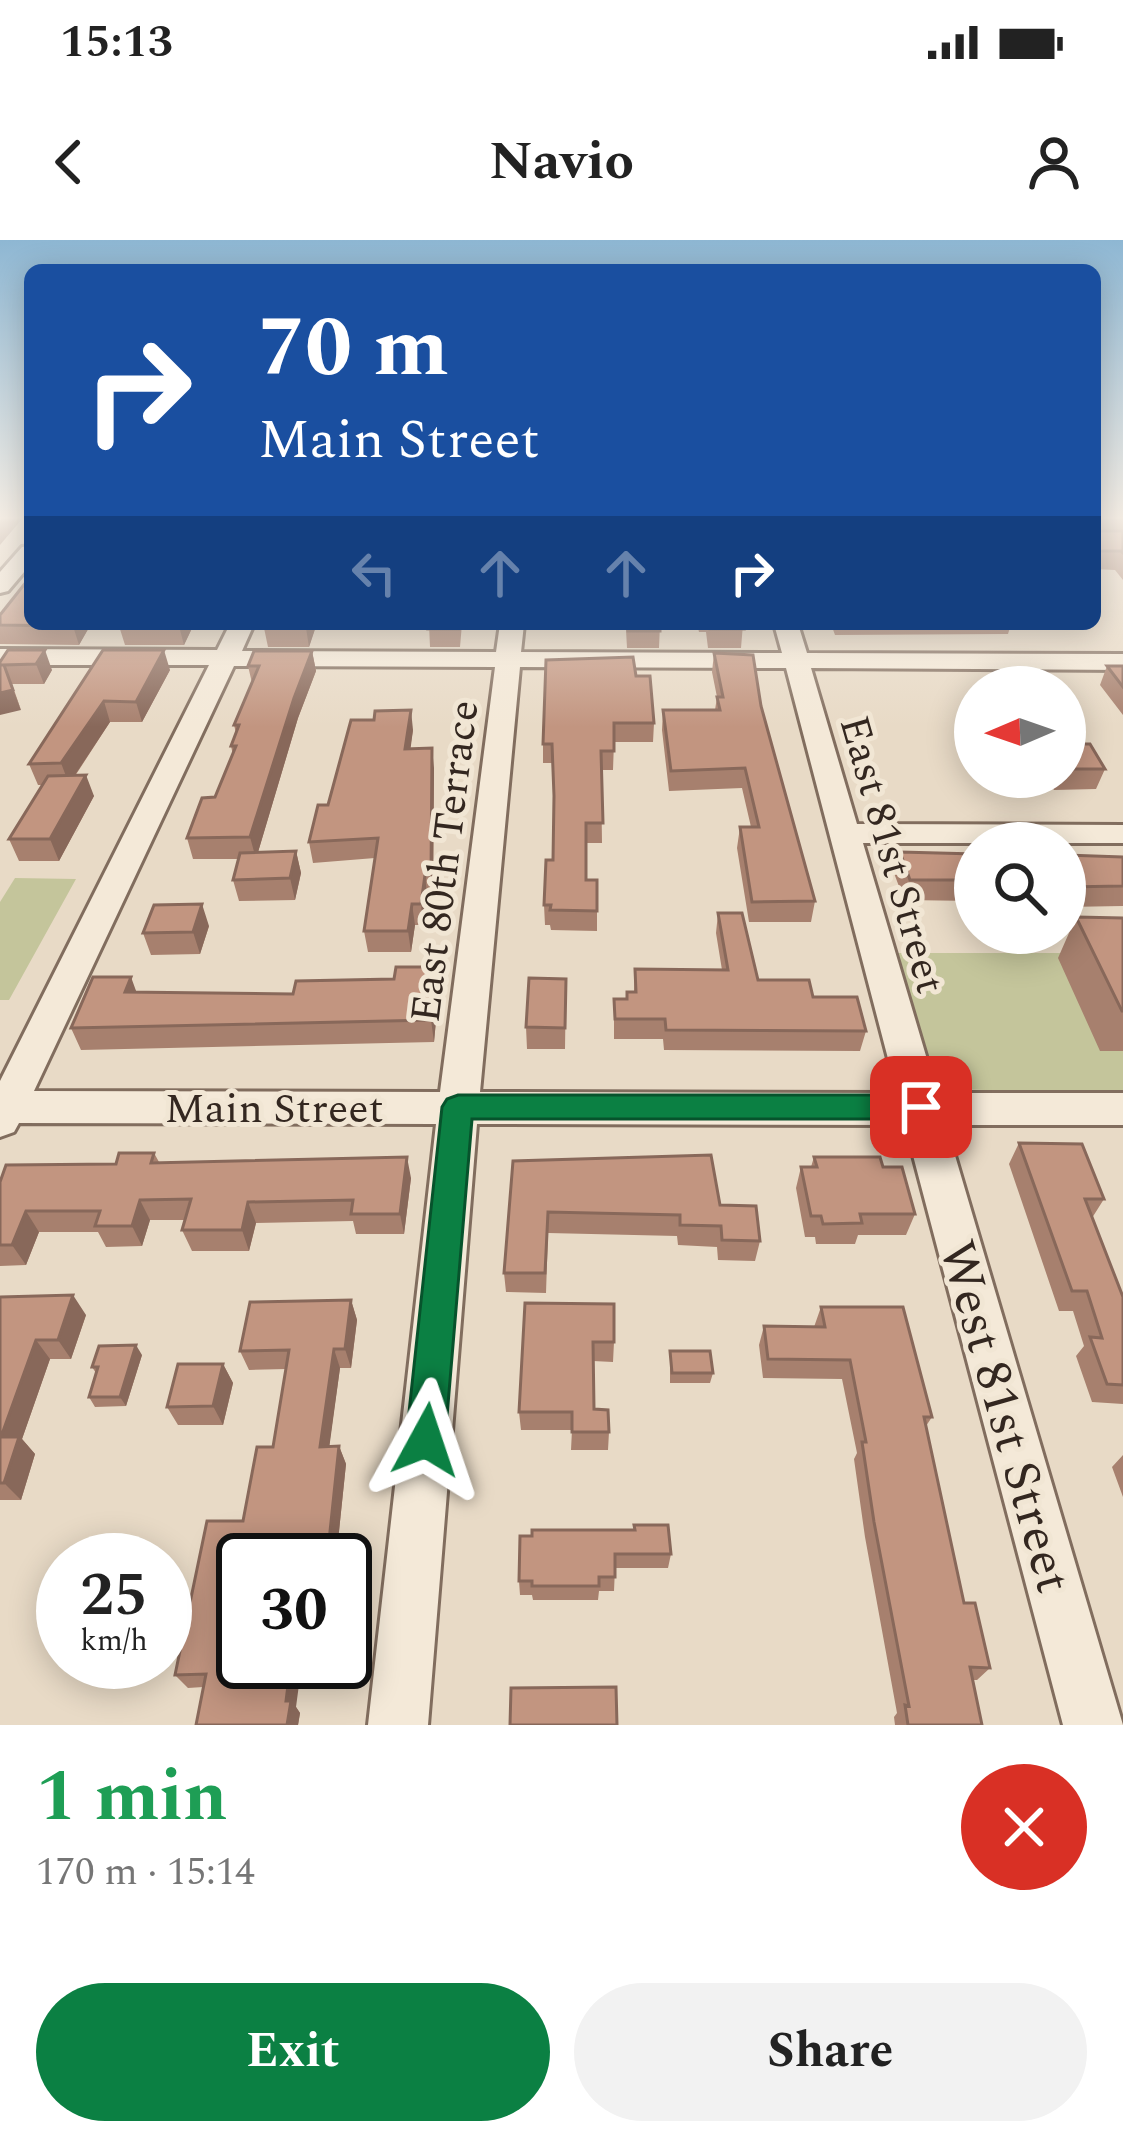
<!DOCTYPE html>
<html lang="en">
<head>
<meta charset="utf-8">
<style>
	:root { --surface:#fff; --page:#f2f2f2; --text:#222; --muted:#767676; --accent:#0b8043 }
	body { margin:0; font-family:Spectral,serif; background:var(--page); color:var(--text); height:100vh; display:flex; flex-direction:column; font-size:45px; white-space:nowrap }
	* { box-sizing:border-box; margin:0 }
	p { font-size:39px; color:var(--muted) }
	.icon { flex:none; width:66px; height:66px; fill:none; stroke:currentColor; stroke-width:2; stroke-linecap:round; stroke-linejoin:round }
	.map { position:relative; height:1485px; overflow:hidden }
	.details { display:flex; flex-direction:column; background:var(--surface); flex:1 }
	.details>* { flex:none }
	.guide { position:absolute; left:24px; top:24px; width:1077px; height:366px; border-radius:18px; box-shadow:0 6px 30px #0003; background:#1a4fa0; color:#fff; overflow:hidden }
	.needle { width:78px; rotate:268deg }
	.fabs { position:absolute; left:954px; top:426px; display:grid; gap:24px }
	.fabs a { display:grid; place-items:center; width:132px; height:132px; border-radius:50%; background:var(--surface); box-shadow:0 6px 30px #0003; font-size:60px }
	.speed { position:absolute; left:36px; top:1293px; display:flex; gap:24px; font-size:60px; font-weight:700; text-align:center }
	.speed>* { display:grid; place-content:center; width:156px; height:156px; border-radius:50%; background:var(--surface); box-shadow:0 6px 30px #0003; line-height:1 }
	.speed small { font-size:30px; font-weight:400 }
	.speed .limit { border:6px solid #111; border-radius:18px; background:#fff; color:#111 }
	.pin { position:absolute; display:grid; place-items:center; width:102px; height:102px; color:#fff; margin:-51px; border-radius:24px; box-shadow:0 6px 18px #0006 }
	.me { position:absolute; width:132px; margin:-66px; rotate:5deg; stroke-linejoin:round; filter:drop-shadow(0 0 9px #0008) }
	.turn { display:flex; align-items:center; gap:42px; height:252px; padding:0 36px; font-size:54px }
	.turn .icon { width:156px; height:156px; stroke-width:2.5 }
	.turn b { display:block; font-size:84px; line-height:102px }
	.lanes { display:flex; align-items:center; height:114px; padding:0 36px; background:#0003; justify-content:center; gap:60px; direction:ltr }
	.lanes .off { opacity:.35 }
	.round { display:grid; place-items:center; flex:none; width:126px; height:126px; border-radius:63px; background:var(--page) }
	.head { display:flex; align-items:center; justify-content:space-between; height:204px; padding:0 36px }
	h1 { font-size:72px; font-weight:700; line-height:90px; color:#1e9e55 }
	.button { display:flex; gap:24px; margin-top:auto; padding:24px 36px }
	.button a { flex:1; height:138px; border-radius:72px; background:var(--accent); color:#fff; font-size:48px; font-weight:700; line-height:138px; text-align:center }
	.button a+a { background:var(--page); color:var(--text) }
	.status { display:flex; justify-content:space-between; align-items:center; height:84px; padding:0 60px; background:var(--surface); direction:ltr }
	.status svg { height:33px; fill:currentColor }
	header { display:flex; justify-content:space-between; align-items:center; height:156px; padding:0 36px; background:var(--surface); font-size:54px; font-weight:700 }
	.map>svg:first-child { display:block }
	.green { fill:#c4c59b }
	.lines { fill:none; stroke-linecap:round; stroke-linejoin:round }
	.minor-casing { stroke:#816d5e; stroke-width:6 }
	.minor { fill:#f4e9d8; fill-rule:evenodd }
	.wall { fill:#a7806e }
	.shaded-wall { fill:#88685a }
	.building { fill:#c29580; stroke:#88685a; stroke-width:3 }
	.route { fill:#0b8043; stroke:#07532c; stroke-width:3 }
	.labels { text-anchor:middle; stroke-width:10; stroke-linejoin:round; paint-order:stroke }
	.street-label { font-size:42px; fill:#332720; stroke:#f1e6d4 }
	.near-street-label { font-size:51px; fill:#332720; stroke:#f1e6d4 }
</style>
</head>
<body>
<div class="status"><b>15:13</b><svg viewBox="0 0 49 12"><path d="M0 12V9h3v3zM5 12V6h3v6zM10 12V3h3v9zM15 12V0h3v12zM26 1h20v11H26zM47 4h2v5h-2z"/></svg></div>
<header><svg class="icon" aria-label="back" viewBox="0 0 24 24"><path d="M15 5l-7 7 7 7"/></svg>Navio<svg class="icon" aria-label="person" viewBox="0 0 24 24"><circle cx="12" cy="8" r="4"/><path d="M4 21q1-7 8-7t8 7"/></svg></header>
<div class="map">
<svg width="1123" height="1485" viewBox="0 0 1123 1485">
	<rect width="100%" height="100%" fill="#e8dac6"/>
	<path class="green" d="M15,638L76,639L9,760H0V662Z
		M893,713H1123V855L957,849L932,837Z"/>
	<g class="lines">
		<g class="minor-casing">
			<path id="minor" d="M30,306V325L8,351L0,353V332L22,307Z
				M230,384H254L242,411L496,412L500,384H524L521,412L782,413L774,384H798L807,413L1123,414V430L811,428L857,584L1123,585V603H863L937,853H1123V885H946L1123,1485H1063L905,885L477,884L428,1485H368L436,884L19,883L14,892L0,897V841L209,425H0V409L217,410ZM234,426L495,427L440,852L34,851ZM520,427L786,428L897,853L480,852Z"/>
		</g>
		<use href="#minor" class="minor"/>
	</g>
	<path class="wall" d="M1095,279H1123V340L1115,330L1095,329Z
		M0,375L91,384L79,405L0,404Z
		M121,384H194L184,405H125L119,386Z
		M266,384H325L324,389H315L309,407H268L264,388Z
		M429,384H462L460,407H430Z
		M551,384H660L659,408H627L626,390H551Z
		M697,384H743L741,408H708L706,392H699Z
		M831,384H1011L1008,394L835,395Z
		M8,410L52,430L44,444H12L21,470L0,422Z
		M103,410L170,430L142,482H110L75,536L94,556L59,621H19L9,599L43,545H38L29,524Z
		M312,411L316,431L298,478L258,612L296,611L301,633L295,660L239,661L233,640L239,619H193L187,598L215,557L233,515L231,506L236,493L234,485L252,443L248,426Z
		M714,413L761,466L815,661L811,682H749L737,608L740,587H751L742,548L669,551L662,490L663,470H715L717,457L712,432Z
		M1107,426H1123V475L1100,445Z
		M636,436L654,483L653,502H614L613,530H601L602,603H586V640H597V691L551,690L550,685H545L544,665L553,620V523H543V504Z
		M413,490L410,508L434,528L433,655H427L423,685H415L411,712H368L364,691L375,618L313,623L309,602L328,565Z
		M1065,504L1105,529L1096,549L1054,550L1047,537H1065Z
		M900,612L975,614V661L904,660L894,633Z
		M1065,615L1123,617V666L1065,667Z
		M718,673L758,740L813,757L866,791L860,811L664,810L663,799H614V759H627L634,752L635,729L722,730L716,693Z
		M1076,677L1123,678V811H1100L1058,718Z
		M209,686L200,714L151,715L143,693Z
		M566,739L565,809H527L526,787Z
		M439,748L434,802L81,810L71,788L136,752L293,754Z
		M1019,903L1104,959L1092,978L1123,1057V1164L1092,1162L1076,1116L1084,1106L1073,1071H1059L1009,924Z
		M154,913L159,922L411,938L404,994H356L353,981L256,983L249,1011H192L182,990L185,980H150L142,1006L106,1007L98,992H39L26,1025L0,1026V942L116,924Z
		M814,917L883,927L915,974L906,995H858L855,1004H816L815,997H805L796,948L801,927H811Z
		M513,921L720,965L760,1001L755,1021L718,1020L717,1007L678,1005L677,996L548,993L546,1053L506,1052L504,1033Z
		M0,1057L86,1075L71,1119H50L22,1199L35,1214L21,1260H0Z
		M351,1060L357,1080L351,1128H340L329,1206H339L346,1224L336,1320H243L296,1467L300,1473L298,1485H196L203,1447L188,1448L175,1435L243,1281L273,1207L286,1129L249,1130L240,1111Z
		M525,1063L614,1102L613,1122L593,1121L594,1169L609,1192L608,1210H571L572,1190H521L519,1172Z
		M821,1067L932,1177L926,1186L964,1363L990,1428L977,1440H973L982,1485H895L894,1477L897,1473L865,1297L854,1219L857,1213L842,1139L763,1138L759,1105L764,1086L814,1087Z
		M670,1111L713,1133L710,1143H670Z
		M142,1115L126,1166L95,1167L89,1157L96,1133L92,1127Z
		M223,1124L233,1143L223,1185H178L167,1167Z
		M1123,1215V1257L1112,1227Z
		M532,1296L671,1314L668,1328H615L614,1351H599L598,1360H533L532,1355H520L519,1341Z"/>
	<path class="shaded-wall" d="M1,279H22L0,305V281Z
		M74,384H91L79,405L73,386Z
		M180,384H194L184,405L179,386Z
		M307,384H314L315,389L309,407L306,388Z
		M45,410L52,430L44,444L36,424Z
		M164,410L170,430L142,482L136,462Z
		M312,411L316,431L298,478L256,619L250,597L294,458Z
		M4,425L21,470L0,475V453Z
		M104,461L110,482L69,544L61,523Z
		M411,470L413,490L408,528L405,509Z
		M432,508L434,528L433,655L431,635Z
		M86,535L94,556L59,621L50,599Z
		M296,611L301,633L295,660L290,638Z
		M425,635L427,655L423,685L421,664Z
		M202,664L209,686L200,714L193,692Z
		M412,664L415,685L411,712L408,691Z
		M436,727L439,748L434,802L431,780Z
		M131,737L139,759L125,752Z
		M407,917L411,938L404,994L400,974Z
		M140,960L150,980L142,1006L132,986Z
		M248,962L256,983L249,1011L242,990Z
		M26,971L39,992L26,1025L12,1005Z
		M73,1055L86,1075L71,1119L58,1100Z
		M351,1060L357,1080L351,1128L345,1109Z
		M36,1100L50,1119L22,1199L35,1214L21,1260L4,1243L1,1197Z
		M136,1105L142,1115L126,1166L120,1157Z
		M334,1109L340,1128L327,1224L320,1207Z
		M223,1124L233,1143L223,1185L213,1166Z
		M339,1206L346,1224L336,1320H327Z
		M291,1422H302L296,1467L300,1473L298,1485H287L286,1461Z"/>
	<path class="building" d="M1095,279H1098V291H1123V313L1121,311H1095Z
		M30,337V384H74L73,386L0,385V375Z
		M121,384H180L179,386H119Z
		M266,384H307L306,388H264Z
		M429,384H459V389H428Z
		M627,384H660V391H628Z
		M710,384H743L744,389H710Z
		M8,410H45L36,424L4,425L13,450L0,453V425H3H0V422Z
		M103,410H164L136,462L104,461L61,523L29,524Z
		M254,411H312L294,458L250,597L187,598L202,558L215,557L236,506H231L239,485H234L259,426H248Z
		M714,413L753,415L761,466L815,661L752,662L740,587H759L745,528L671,531L663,470H720L717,457H723Z
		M633,417L636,436H650L654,483H614V511H601L603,583H586V640H597V671L550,670L551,665H544L546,620H553L554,556L552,504H543L546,420Z
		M1107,426H1123V447Z
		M411,470L405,509L432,508L431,635H425L421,664H412L408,691H364L378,598L309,602L318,565H328L351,480H374L375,471Z
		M1065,504H1090L1105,529H1065Z
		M86,535L50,599H9L48,536Z
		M296,611L290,638L233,640L240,613Z
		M900,612L975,614V640H910Z
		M1065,615L1123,617V646L1065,647Z
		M202,664L193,692L143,693L154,665Z
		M718,673H742L758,740H809L813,757H857L866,791L666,790L665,779H615L614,759H627V752H636L635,729L728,730Z
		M1076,677L1123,678V771H1122Z
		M396,727H436L431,780L71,788L93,737H131L125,752L293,754L296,741L394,739Z
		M529,738L566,739L565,788L526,787Z
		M1019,903L1082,904L1104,959H1085L1123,1057V1145L1107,1144L1090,1097L1102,1098L1087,1051H1072Z
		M119,913H154L151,923L407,917L400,974H351L353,960L248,962L242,990H182L191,959L140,960L132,986H95L100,971H26L12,1005H0V942L6,925L116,924Z
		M711,915L720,965L756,966L760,1001L722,1000L721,986L680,985V975L548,972L545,1033H504L513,921Z
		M814,917H880L883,927H902L915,974H860L862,983L823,984L821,976H811L801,927H817Z
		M73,1055L58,1100H36L1,1197H19L4,1243H0V1057Z
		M351,1060L345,1109H334L320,1207L339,1206L327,1320H243V1422H291L286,1461H291L287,1485H196L206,1434L175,1435L207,1281H243L257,1207H273L289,1110L240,1111L250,1062Z
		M525,1063L614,1064V1102H593L594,1169L608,1170L609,1192H572V1172H519Z
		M821,1067H903L932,1177H924L964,1363H975L990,1428L970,1427L982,1485H908L905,1465L909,1466L874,1282L862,1202H866L850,1120L768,1119L764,1086L825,1087Z
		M136,1105L120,1157H89L98,1127H92L99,1106Z
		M670,1111H710L713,1133H672Z
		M178,1124H223L213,1166L167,1167Z
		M634,1285H668L671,1314H615V1337H599V1346H532V1341H519L520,1296H532V1290H635Z
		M616,1447L617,1485H510L511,1448Z"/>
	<linearGradient id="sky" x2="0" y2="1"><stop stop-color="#8eb7d3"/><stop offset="0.57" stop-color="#f5eee5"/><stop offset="1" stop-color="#f5eee5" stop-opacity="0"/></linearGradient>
	<rect width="1123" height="487" fill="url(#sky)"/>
	<path class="route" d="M458,855H921L932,858L936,867L932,875L921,879H472L445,1200L439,1213L426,1219L412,1213L406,1200L442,867L447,859Z"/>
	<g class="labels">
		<g class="street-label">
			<text transform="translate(894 614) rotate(74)" y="15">East 81st Street</text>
			<text transform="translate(443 621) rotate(-83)" y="15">East 80th Terrace</text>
			<text x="274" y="882">Main Street</text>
		</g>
		<g class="near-street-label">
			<text transform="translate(1007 1176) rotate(74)" y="18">West 81st Street</text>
		</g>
	</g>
</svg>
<div class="fabs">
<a><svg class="needle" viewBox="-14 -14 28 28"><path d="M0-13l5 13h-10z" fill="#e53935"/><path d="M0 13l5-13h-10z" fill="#767676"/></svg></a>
<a><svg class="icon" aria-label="search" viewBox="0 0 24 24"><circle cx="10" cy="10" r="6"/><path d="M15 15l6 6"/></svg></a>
</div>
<div class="speed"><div>25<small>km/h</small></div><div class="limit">30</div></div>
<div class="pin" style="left:921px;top:867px;background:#d93025"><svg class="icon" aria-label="arrive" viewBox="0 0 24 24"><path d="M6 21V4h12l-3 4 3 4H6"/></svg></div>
<svg class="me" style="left:426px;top:1200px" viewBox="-20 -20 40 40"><path d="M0-17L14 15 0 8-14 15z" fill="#0b8043" stroke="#fff" stroke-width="4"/></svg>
<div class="guide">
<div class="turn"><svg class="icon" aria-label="right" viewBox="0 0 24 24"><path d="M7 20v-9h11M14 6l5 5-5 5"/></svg><div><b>70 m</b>Main Street</div></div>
<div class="lanes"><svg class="icon off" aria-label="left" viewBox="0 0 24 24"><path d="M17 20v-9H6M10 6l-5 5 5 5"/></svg><svg class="icon off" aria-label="ahead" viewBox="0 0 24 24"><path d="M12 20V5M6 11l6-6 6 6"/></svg><svg class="icon off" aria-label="ahead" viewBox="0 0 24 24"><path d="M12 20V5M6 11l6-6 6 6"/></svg><svg class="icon" aria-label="right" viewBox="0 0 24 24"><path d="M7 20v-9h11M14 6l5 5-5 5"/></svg></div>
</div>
</div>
<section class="details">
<div class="head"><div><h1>1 min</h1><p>170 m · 15:14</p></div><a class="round" style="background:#d93025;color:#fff"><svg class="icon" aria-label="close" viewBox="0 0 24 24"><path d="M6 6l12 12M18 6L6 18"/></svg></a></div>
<div class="button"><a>Exit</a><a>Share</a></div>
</section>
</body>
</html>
